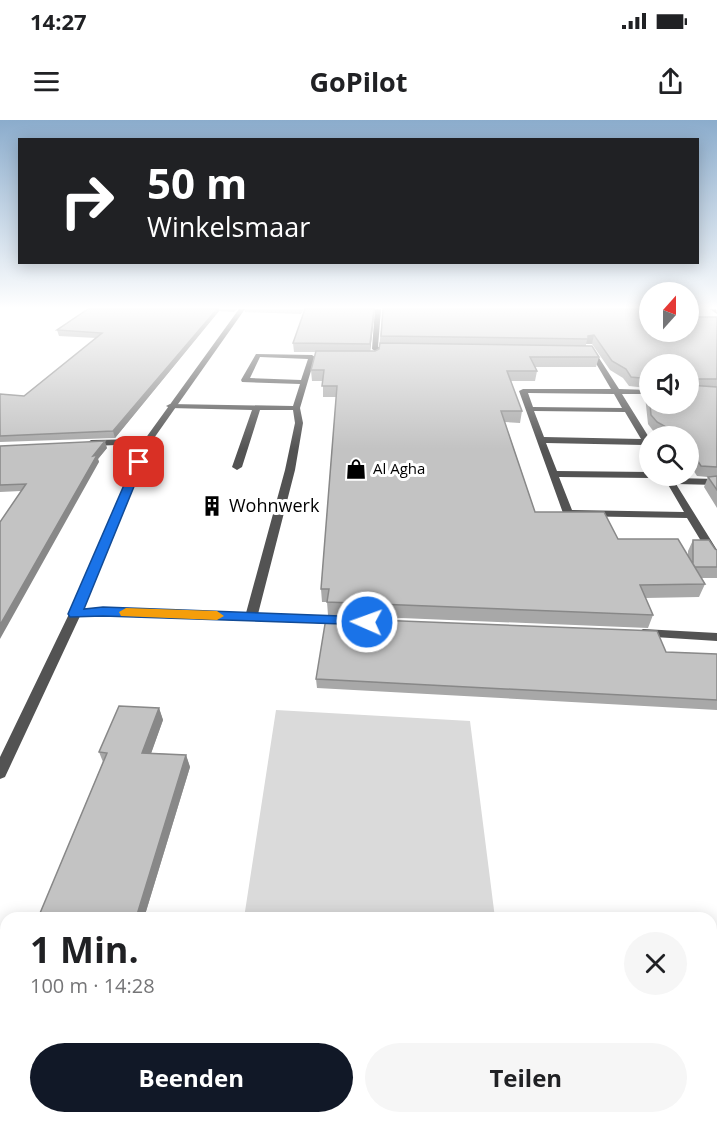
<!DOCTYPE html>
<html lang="de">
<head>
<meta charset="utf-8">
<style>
	:root { --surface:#fff; --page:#f6f6f6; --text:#202124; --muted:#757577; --accent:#111827 }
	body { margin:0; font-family:"Open Sans",sans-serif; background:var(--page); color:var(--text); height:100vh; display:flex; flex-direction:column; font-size:22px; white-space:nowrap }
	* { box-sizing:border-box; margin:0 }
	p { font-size:20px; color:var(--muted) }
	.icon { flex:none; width:33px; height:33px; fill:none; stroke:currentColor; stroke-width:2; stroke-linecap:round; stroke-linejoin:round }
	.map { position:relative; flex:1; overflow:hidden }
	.details { position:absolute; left:0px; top:792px; width:717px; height:212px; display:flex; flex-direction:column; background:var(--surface); border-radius:18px 18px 0 0; box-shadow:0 3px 15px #0003 }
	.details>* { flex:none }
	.banner { position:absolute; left:18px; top:18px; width:681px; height:126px; border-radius:0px; box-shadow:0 3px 15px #0003; background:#202124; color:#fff; overflow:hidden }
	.needle { width:39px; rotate:21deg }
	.tools { position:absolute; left:639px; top:162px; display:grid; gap:12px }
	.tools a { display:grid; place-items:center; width:60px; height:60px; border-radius:50%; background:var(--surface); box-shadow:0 3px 15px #0003; font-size:30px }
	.pin { position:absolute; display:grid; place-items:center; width:51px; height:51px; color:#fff; margin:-26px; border-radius:12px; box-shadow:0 3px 9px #0006 }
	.me { position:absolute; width:66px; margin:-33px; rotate:272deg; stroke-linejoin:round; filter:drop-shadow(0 0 4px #0008) }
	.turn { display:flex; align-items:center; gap:21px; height:126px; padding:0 30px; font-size:27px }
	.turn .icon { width:78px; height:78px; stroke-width:2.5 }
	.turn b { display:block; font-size:42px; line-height:51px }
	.round { display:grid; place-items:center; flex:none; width:63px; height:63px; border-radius:32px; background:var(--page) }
	.headline { display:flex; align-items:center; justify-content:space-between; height:102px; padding:0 30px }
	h1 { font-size:36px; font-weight:700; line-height:45px }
	.button { display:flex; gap:12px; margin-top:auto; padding:12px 30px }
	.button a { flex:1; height:69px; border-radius:36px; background:var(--accent); color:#fff; font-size:24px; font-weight:700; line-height:69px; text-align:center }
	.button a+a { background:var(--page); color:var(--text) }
	.status { display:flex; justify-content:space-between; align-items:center; height:42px; padding:0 30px; background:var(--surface); direction:ltr }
	.status svg { height:16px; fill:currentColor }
	header { display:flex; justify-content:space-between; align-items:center; height:78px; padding:0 30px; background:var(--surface); font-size:27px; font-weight:700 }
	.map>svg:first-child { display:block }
	.green { fill:#dadada }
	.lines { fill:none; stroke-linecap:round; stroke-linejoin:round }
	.lane { fill:#535353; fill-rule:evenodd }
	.street { fill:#535353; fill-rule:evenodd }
	.wall { fill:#a8a8a8; fill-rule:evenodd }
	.shaded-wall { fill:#888 }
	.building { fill:#c3c3c3; stroke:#888; stroke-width:1.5 }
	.route { fill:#1a73e8; stroke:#114b97; stroke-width:1.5 }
	.slow { fill:#f59e0b }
	.labels { text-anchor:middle; stroke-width:6; stroke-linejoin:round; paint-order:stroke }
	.far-poi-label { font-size:15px; fill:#000; stroke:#fff; text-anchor:start }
	.poi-label { font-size:18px; fill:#000; stroke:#fff; text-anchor:start }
</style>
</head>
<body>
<div class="status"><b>14:27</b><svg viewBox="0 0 49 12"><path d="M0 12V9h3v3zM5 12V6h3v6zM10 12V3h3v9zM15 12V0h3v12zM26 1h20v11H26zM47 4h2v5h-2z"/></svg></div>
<header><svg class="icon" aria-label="menu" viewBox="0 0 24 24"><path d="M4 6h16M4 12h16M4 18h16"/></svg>GoPilot<svg class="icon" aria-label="share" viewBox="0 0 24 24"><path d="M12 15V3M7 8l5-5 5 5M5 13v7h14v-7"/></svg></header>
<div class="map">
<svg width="717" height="1003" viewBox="0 0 717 1003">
	<rect width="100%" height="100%" fill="#fff"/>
	<path class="green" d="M276,590L470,601L495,798H244Z
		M213,998H520L521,1003H213Z"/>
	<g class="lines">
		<path class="lane" d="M375,189H381L378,227L395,228V230L375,231L372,229Z
			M710,189H716L717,194Z
			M588,227H592L619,269L650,270V274H622L650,319V329L644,325L546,323L557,351L650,352V356H654L650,358L559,357L572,390L684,392L663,356H671L673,358L717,359V365L676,364L717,430V442L712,439L687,398L568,396L563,393L519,271L523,269H611L587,228ZM528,273L614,274L622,288L533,287ZM534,291L625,292L641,319L544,317Z
			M256,234L312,235L315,237L300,288L303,303L295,350L258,494L341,497L345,498L347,501L345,504L103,496L71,497L69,494L71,491L75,490L103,488L246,493L285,350L295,303L293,290H260L242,347L237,350L232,347L252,290L170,288L166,286L170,284L293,286L300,264L242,262L241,260ZM260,237L308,239L301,260L250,258Z
			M643,509L717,513V521L639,516L637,513Z"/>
		<path class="street" d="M239,189H245L152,321L81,494L5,657L0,659V637L69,494L143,324L91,326L87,323L91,320L145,319Z"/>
	</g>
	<path class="wall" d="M88,189H237L234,192L219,191L115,318L0,322V274L24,276L96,218L59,216L57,210Z
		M245,189H304L301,194L245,192Z
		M305,189H375L370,231H375L379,229L383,189H381H650V212L717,197V388L704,367L708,357L697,356L688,342V316H662L654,312L648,304L645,276L647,268L629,266L623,258L610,250L592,224H586V226L599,237L596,247H535L537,251L535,261H511L522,291L520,303L505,302L535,392L618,419L688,436V431L693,420L717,430V458H702L705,464L699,477L645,478L653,495L648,508L328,495L327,482H322L321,469L336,277H323V261H312L311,250L316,232H294L293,223ZM650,244L688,284H650Z
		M0,326L107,328L98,339L99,342L21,371L0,372Z
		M666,532L717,534V590L317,568L316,559Z
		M159,588L163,600L151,633L186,635L190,647L144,798H38L103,642L99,632Z
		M711,832L717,833V934L711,912Z
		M0,875L6,876V875V994H0Z"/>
	<path class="shaded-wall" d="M217,189H219V191L115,318L113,311Z
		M374,189H375L370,233V224Z
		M594,215L592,224H586L588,216Z
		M105,321L107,328L98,339L99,342L0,519V505L93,336Z
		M159,588L163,600L147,645L142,633Z
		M186,635L190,647L144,798H136Z"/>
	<path class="building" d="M88,189H217L113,311L0,316V274L24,276L102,213L57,210Z
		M305,189H374L370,224L293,223Z
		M383,189H650V212H688V197H717V259H691L689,265L717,267V347L701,346L688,326V316H682L657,302L651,295L650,284H688V244H650V259L631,257L626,249L612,241L594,215L588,216V219L381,216Z
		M380,223L592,226L599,237H530L537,251H507L522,291H501L535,392H604L618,419H678L705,464L640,465L653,495L327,482L329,469H321L337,266H322L324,250H311L316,231H375L379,229Z
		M647,267H650V282Z
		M105,321L93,336L97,335L0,505V402L26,364L0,365V326Z
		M717,356V370L708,357Z
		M693,420H709L715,429L717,430V447H695L693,444Z
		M326,498L657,511L666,532L717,534V580L316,559Z
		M119,586L159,588L142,633L186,635L136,798H38L107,633L99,632Z
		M711,832L717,833V907L711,886Z
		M0,875L6,876V875V988H0Z"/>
	<linearGradient id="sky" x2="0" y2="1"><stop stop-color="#8baccc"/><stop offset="0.57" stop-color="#fff"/><stop offset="1" stop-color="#fff" stop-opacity="0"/></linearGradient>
	<rect width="717" height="329" fill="url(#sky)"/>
	<path class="route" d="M139,339L144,342L84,489L103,487L367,497L374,502L372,505L103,496L70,497L68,494L134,342Z"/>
	<path class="slow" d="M126,488L217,491L224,496L217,500L121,496L119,492Z"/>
	<defs>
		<g id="shop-bare" transform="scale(1.62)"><path d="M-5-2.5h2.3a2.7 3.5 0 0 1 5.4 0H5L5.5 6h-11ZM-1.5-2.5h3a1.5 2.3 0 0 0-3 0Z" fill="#000" stroke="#fff" stroke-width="2.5" paint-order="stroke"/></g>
		<g id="building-bare" transform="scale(1.62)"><path d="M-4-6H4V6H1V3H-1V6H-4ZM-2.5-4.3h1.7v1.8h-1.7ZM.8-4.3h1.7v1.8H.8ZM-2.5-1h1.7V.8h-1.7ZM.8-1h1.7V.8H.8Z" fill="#000" stroke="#fff" stroke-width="2.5" paint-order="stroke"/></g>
	</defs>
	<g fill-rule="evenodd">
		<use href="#shop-bare" x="356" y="349"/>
		<use href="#building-bare" x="212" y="386"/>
	</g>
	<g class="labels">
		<g class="far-poi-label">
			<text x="373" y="354">Al Agha</text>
		</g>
		<g class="poi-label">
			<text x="229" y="392">Wohnwerk</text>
		</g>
	</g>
</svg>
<div class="tools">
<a><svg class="needle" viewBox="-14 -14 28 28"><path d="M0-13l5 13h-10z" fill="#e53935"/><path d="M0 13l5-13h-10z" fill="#757577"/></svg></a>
<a><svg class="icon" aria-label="sound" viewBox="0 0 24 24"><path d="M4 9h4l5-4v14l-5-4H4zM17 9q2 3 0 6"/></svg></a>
<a><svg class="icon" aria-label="search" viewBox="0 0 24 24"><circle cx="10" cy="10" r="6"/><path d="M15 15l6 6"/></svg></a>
</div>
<div class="pin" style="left:139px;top:342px;background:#d93025"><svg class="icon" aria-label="arrive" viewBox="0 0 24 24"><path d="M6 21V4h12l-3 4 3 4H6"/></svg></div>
<svg class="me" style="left:367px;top:502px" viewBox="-20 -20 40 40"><circle r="17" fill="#1a73e8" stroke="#fff" stroke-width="3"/><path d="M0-11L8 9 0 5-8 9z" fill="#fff"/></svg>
<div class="banner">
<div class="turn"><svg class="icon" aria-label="right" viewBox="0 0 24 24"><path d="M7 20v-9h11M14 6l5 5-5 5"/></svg><div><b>50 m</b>Winkelsmaar</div></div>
</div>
<section class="details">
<div class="headline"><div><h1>1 Min.</h1><p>100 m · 14:28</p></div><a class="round"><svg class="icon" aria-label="close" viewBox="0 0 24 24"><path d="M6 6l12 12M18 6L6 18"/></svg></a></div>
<div class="button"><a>Beenden</a><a>Teilen</a></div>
</section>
</div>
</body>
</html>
